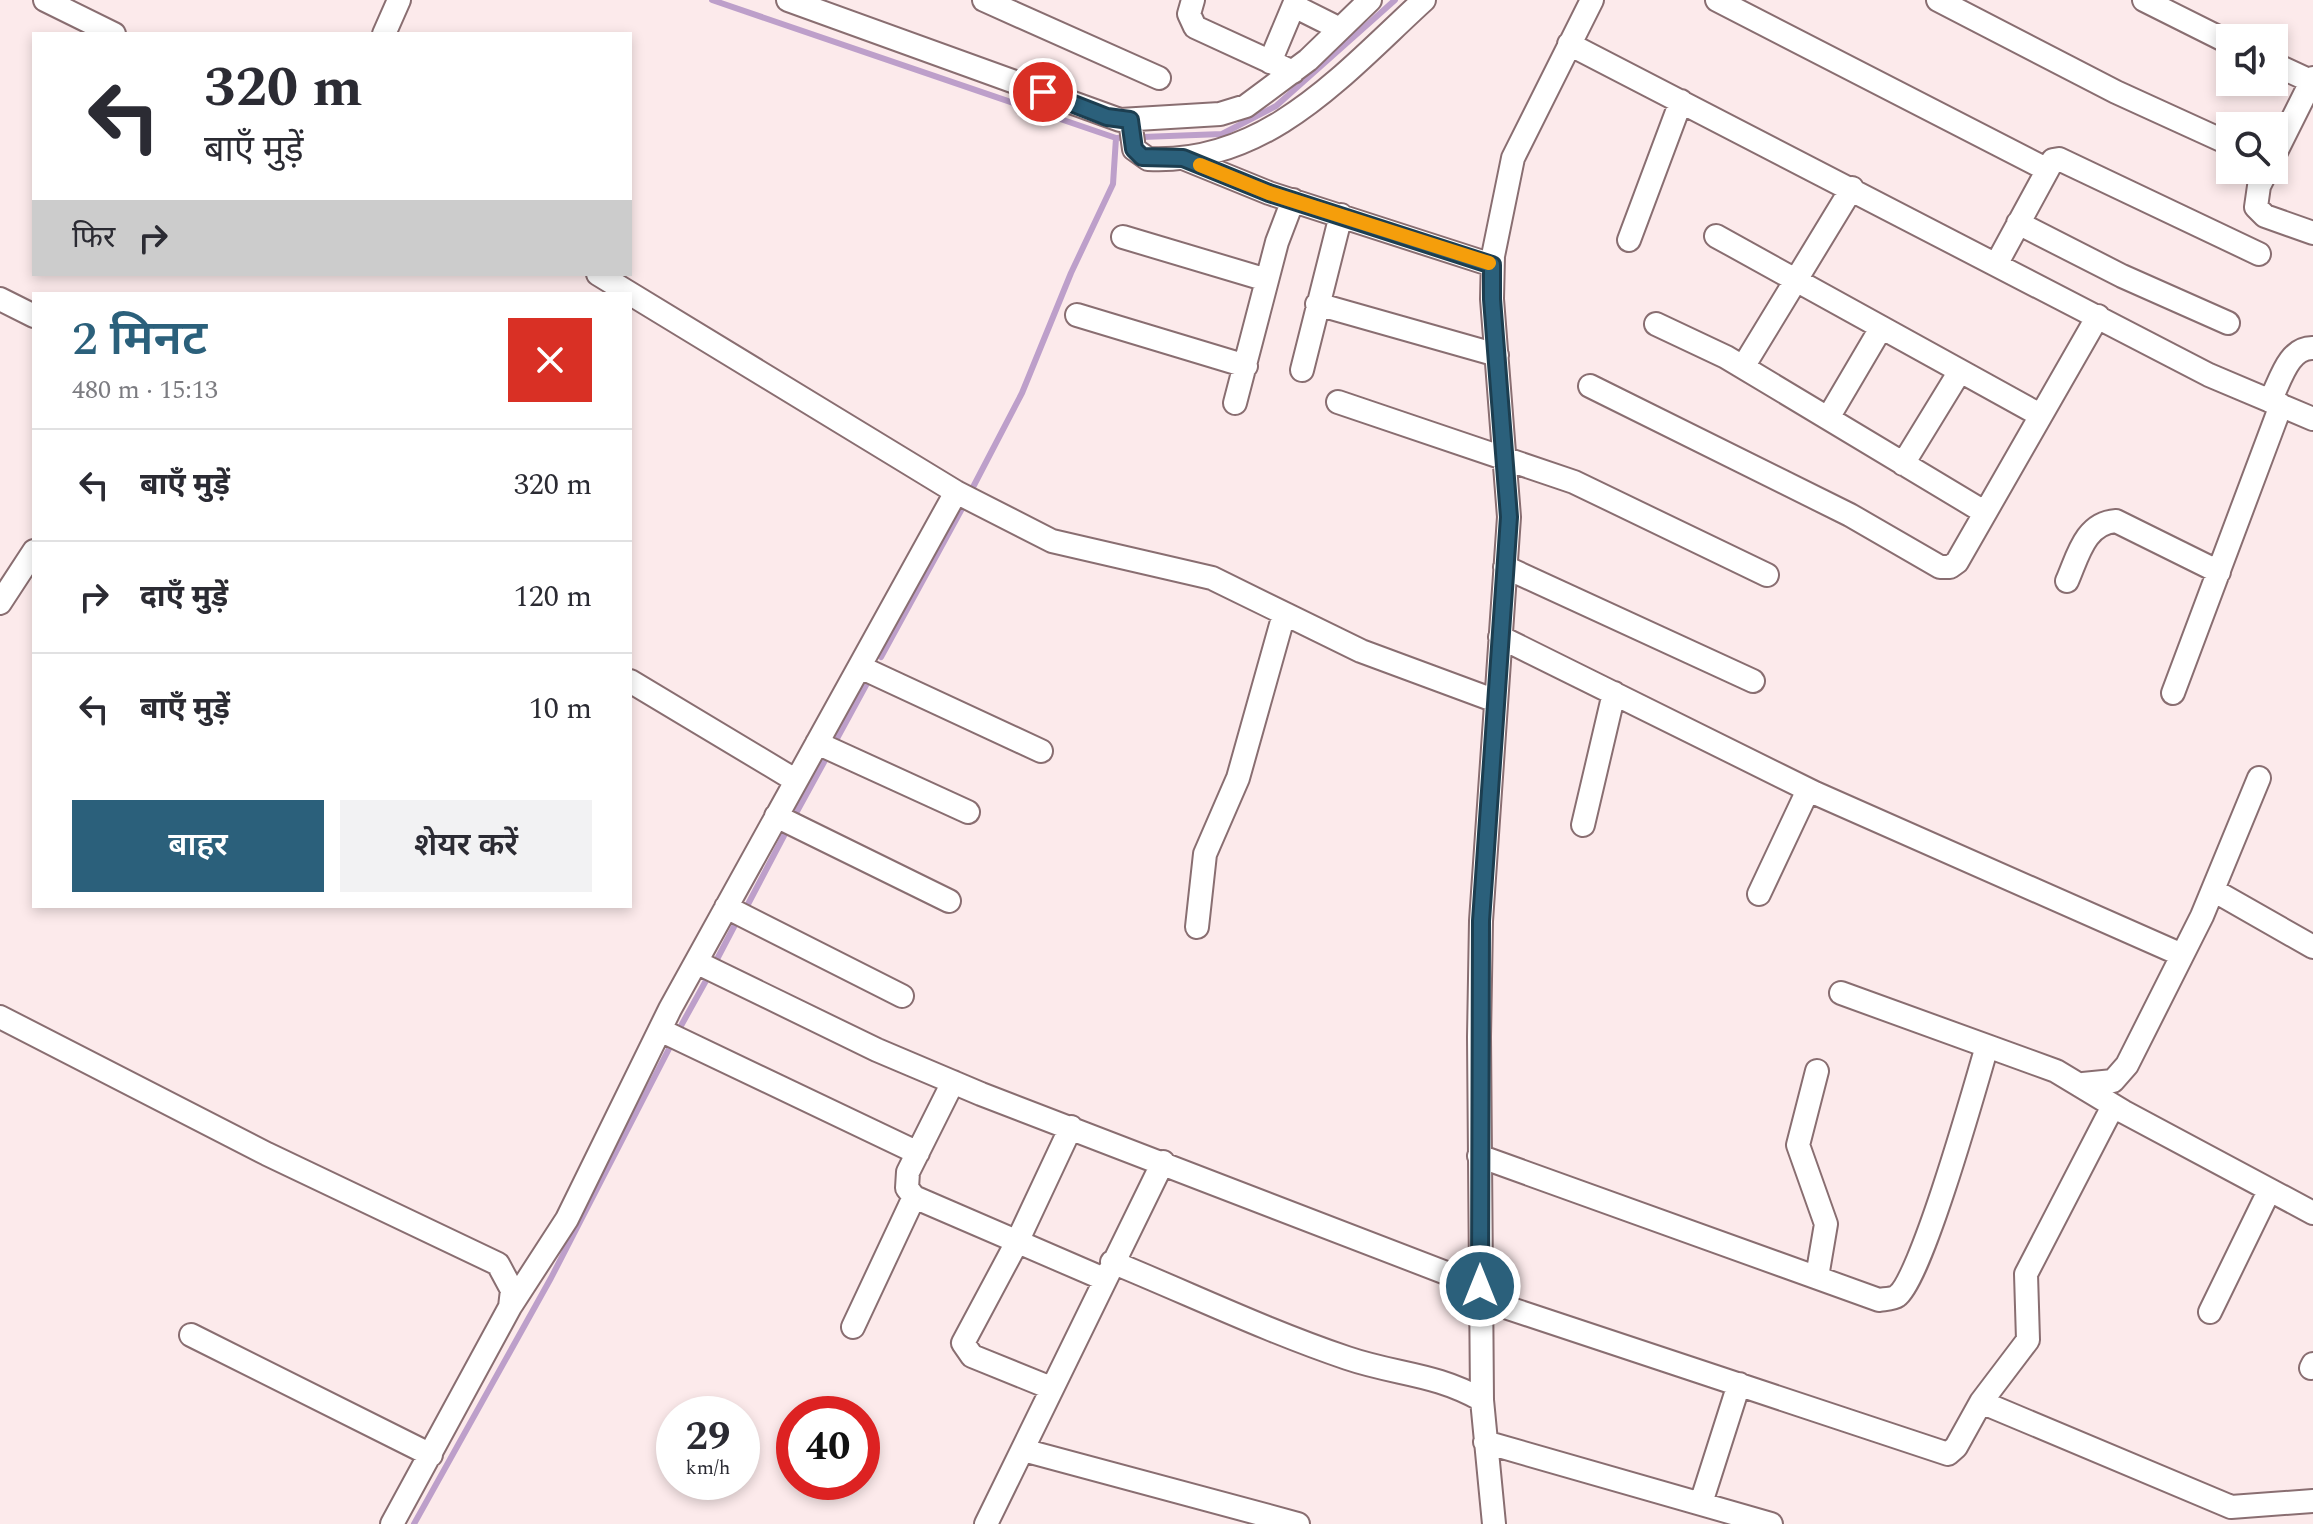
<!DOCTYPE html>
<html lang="hi">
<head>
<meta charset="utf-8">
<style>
	:root { --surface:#fff; --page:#f2f2f3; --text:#2b2b33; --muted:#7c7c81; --line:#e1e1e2; --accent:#2b607b }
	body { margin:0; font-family:Spectral,"Noto Sans Devanagari",serif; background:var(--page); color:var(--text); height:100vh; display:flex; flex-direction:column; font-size:30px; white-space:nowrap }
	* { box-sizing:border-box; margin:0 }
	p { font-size:26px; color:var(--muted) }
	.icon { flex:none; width:44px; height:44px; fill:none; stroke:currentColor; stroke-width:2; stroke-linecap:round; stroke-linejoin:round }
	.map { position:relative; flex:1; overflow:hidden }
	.panel { position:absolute; left:32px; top:292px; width:600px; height:616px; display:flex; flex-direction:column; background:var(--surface); border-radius:0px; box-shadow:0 4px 12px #0003 }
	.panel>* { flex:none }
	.top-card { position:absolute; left:32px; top:32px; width:600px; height:244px; border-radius:0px; box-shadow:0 4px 12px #0003; background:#fff; color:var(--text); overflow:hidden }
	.buttons { position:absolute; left:2216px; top:24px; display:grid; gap:16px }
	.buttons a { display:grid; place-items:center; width:72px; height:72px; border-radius:0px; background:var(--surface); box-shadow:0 4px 12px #0003; font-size:40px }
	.speed { position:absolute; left:656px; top:1396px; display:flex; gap:16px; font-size:40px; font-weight:700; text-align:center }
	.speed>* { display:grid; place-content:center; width:104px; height:104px; border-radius:50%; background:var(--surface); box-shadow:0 4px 12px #0003; line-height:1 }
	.speed small { font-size:20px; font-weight:400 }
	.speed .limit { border:12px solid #d22; background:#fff; color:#111 }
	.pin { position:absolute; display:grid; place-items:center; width:68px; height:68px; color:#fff; margin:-34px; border:4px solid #fff; border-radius:50%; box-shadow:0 2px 8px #0007 }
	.me { position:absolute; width:88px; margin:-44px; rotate:0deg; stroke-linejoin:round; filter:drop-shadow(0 0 6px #0008) }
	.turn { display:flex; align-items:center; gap:28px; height:168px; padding:0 40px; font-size:36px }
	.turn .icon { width:104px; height:104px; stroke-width:2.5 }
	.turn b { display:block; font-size:56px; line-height:68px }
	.then { display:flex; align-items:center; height:76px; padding:0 40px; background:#0003; gap:16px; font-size:30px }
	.round { display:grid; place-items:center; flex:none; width:84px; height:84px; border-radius:0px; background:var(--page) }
	.overview { display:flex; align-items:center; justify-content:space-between; height:136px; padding:0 40px }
	h1 { font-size:48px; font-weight:600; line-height:60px; color:var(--accent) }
	.action { display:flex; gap:16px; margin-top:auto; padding:16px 40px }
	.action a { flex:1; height:92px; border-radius:0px; background:var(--accent); color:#fff; font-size:32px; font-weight:600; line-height:92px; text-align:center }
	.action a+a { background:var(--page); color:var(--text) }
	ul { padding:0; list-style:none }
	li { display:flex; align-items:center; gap:24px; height:112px; padding:0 40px; border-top:2px solid var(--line) }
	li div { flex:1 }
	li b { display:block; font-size:30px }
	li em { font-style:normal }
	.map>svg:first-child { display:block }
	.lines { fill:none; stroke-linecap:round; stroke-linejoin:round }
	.stream { stroke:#bd9fca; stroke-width:6 }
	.minor-casing { stroke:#896e71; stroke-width:26 }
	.minor { stroke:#fff; stroke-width:22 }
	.route-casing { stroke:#1c3e50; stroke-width:20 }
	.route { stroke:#2b607b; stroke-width:14 }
	.slow { stroke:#f59e0b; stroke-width:14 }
</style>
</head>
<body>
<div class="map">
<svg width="2313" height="1524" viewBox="0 0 2313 1524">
	<rect width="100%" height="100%" fill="#fceaeb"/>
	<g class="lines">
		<path class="stream" d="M712,0L1116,138L1222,134L1276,106L1395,0
			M971,491L1022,393L1071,273L1113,184L1116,138
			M881,657L964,505
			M834,744L871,676
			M795,815L829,753
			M746,908L788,828
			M715,963L737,921
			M677,1033L708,977
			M414,1524L551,1278L673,1041"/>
		<g class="minor-casing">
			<path id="minor" d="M45,0L114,34
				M788,0L1120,120L1220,114L1246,106L1308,60L1370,0
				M984,0L1159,78
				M1193,0L1189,14L1195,27L1293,72
				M1717,0L2046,169
				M1938,0L2116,92L2230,144
				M2144,0L2230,43
				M1294,6L1340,29
				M384,34L399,0
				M1569,44L2209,375L2313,419
				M1270,62L1296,0
				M2274,64L2313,82
				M1130,120L1134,149L1148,159C1267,165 1344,73 1424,0
				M2274,156L2313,78
				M1183,158L1269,193L1492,265
				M2267,170L2259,186L2256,207L2265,216L2313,233
				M2018,223L2122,276L2228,323
				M1716,236L2040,415
				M1123,237L1267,280
				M1629,240L1681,101
				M1997,263L2053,160L2059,159L2259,254
				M598,274L956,492L1052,541L1212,578L1361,651L1496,701
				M0,299L34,316
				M1317,304L1497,355
				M1077,315L1246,366
				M1656,324L1726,357L1984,512
				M1743,367L1852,188
				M1302,370L1341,215
				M1590,386L1850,515L1940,567H1950L1957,562L2098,316
				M2270,401C2280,382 2288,347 2313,348
				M1338,402L1574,482L1767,575
				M1235,403L1277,242L1293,200
				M1828,418L1881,328
				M1903,464L1960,371
				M1505,567L1753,681
				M2067,581C2078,556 2085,523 2116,521L2219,572
				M0,603L34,551
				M1500,637L1815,793L2182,955
				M860,667L1041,751
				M630,681L795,780
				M2173,693L2281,405
				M817,743L968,812
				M776,816L949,901
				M1583,825L1614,693
				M2213,890L2313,947
				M1759,894L1808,790
				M726,907L902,996
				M1197,927L1205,854L1238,778L1284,614
				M696,962L877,1050L981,1094L1480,1286
				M1841,993L2056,1071L2124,1112L2313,1213
				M0,1017L267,1154L498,1264L512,1290L510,1307L392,1524
				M660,1030L918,1153
				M953,1082L908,1172L907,1188L914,1197L1104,1279
				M2083,1084L2113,1081L2127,1065L2202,916L2259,778
				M1479,1156L1879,1300C1884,1299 1893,1299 1897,1296C1921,1280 1976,1084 1987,1046
				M1112,1262C1190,1294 1267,1331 1347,1358C1397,1375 1434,1373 1482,1400
				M1817,1277L1826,1224L1798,1145L1817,1071
				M1481,1299L1948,1454L1956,1447L1981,1402L2028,1340L2026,1274L2113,1106
				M510,1307L567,1219L670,1009L956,492
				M2210,1312L2269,1191
				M853,1327L914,1197
				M191,1335L431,1455
				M2311,1368L2313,1364
				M1051,1388L972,1356L963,1343L1017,1242L1071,1127
				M1981,1402L2231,1507L2313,1501
				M1485,1442L1771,1524
				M1023,1450L1298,1524
				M1701,1503L1739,1384
				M986,1524L1163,1162
				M1494,1524L1482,1400L1479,1037L1481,921L1509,517L1492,299L1493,256L1513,158L1592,0"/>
		</g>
		<use href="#minor" class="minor"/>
	</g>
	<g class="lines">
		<g class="route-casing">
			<path id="route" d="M1043,92L1107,117L1130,120L1134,149L1142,157L1183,158L1269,193L1492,265V299L1509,517L1481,921L1480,1286"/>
		</g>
		<use href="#route" class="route"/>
		<path class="slow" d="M1200,165L1269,193L1489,263"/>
	</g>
</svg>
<div class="buttons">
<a><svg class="icon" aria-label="sound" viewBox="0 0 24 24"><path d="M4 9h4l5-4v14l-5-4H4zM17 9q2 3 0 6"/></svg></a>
<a><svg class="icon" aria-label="search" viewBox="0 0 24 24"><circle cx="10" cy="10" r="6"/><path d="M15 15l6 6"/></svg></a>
</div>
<div class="speed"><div>29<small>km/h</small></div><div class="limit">40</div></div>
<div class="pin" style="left:1043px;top:92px;background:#d93025"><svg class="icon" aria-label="arrive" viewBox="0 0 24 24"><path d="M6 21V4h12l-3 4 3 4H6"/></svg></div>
<svg class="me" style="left:1480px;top:1286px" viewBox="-20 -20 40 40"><circle r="17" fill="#2b607b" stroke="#fff" stroke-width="3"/><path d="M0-11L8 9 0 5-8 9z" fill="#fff"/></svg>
<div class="top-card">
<div class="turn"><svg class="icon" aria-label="left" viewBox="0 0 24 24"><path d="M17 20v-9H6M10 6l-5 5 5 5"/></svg><div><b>320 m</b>बाएँ मुड़ें</div></div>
<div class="then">फिर<svg class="icon" aria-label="right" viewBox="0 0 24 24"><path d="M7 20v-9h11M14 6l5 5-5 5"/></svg></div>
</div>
<section class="panel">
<div class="overview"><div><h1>2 मिनट</h1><p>480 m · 15:13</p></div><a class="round" style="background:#d93025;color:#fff"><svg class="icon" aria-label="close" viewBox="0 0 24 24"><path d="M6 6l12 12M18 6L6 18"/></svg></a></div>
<ul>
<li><svg class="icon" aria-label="left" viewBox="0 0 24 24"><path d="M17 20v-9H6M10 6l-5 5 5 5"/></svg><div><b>बाएँ मुड़ें</b></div><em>320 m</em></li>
<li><svg class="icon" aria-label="right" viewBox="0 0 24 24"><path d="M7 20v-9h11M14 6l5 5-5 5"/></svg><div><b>दाएँ मुड़ें</b></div><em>120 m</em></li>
<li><svg class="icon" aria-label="left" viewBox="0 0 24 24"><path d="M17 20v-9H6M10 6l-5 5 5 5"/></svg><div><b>बाएँ मुड़ें</b></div><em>10 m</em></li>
</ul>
<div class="action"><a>बाहर</a><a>शेयर करें</a></div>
</section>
</div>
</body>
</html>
